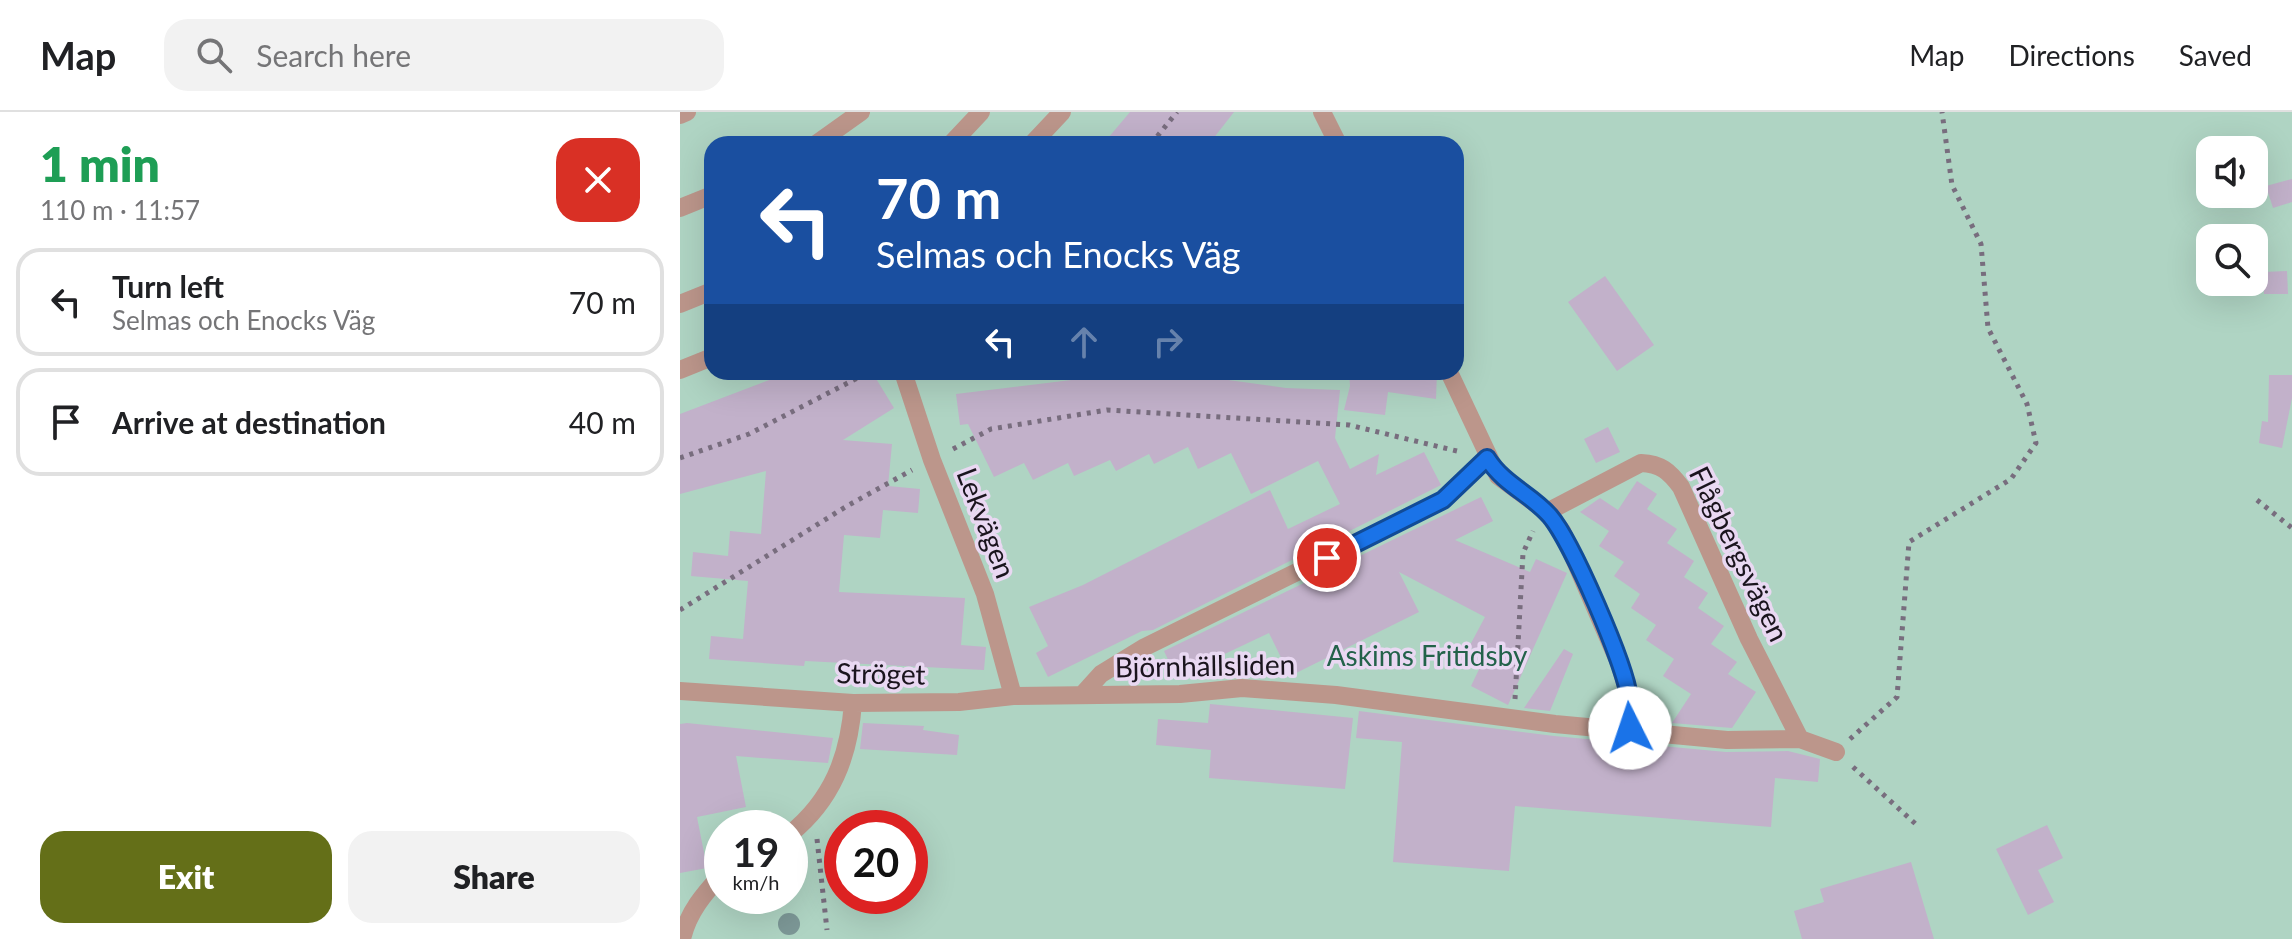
<!DOCTYPE html>
<html lang="en">
<head>
<meta charset="utf-8">
<style>
	:root { --surface:#fff; --page:#f2f2f2; --text:#202124; --muted:#757577; --line:#e0e0e0; --accent:#646f18 }
	body { margin:0; font-family:Lato,sans-serif; background:var(--page); color:var(--text); height:100vh; display:flex; flex-direction:column; font-size:30px; white-space:nowrap }
	* { box-sizing:border-box; margin:0 }
	p { font-size:26px; color:var(--muted) }
	.icon { flex:none; width:44px; height:44px; fill:none; stroke:currentColor; stroke-width:2; stroke-linecap:round; stroke-linejoin:round }
	.map { position:relative; flex:1; overflow:hidden }
	.drawer { display:flex; flex-direction:column; background:var(--surface); width:680px }
	.drawer>* { flex:none }
	.hud { position:absolute; left:24px; top:24px; width:760px; height:244px; border-radius:24px; box-shadow:0 8px 32px #0002; background:#1a4fa0; color:#fff; overflow:hidden }
	.buttons { position:absolute; left:1516px; top:24px; display:grid; gap:16px }
	.buttons a { display:grid; place-items:center; width:72px; height:72px; border-radius:16px; background:var(--surface); box-shadow:0 8px 32px #0002; font-size:40px }
	.speed { position:absolute; left:24px; top:698px; display:flex; gap:16px; font-size:40px; font-weight:700; text-align:center }
	.speed>* { display:grid; place-content:center; width:104px; height:104px; border-radius:50%; background:var(--surface); box-shadow:0 8px 32px #0002; line-height:1 }
	.speed small { font-size:20px; font-weight:400 }
	.speed .limit { border:12px solid #d22; background:#fff; color:#111 }
	.pin { position:absolute; display:grid; place-items:center; width:68px; height:68px; color:#fff; margin:-34px; border:4px solid #fff; border-radius:50%; box-shadow:0 2px 8px #0007 }
	.me { position:absolute; width:88px; margin:-44px; rotate:356deg; stroke-linejoin:round; filter:drop-shadow(0 0 6px #0008) }
	.turn { display:flex; align-items:center; gap:28px; height:168px; padding:0 40px; font-size:36px }
	.turn .icon { width:104px; height:104px; stroke-width:2.5 }
	.turn b { display:block; font-size:56px; line-height:68px }
	.lanes { display:flex; align-items:center; height:76px; padding:0 40px; background:#0003; justify-content:center; gap:40px; direction:ltr }
	.lanes .off { opacity:.35 }
	.round { display:grid; place-items:center; flex:none; width:84px; height:84px; border-radius:24px; background:var(--page) }
	.overview { display:flex; align-items:center; justify-content:space-between; height:136px; padding:0 40px }
	h1 { font-size:48px; font-weight:800; line-height:60px; color:#1e9e55 }
	.cta { display:flex; gap:16px; margin-top:auto; padding:16px 40px }
	.cta a { flex:1; height:92px; border-radius:24px; background:var(--accent); color:#fff; font-size:32px; font-weight:800; line-height:92px; text-align:center }
	.cta a+a { background:var(--page); color:var(--text) }
	ul { padding:0; list-style:none }
	li { display:flex; align-items:center; gap:24px; height:108px; margin:0 16px 12px; padding:0 24px; border:4px solid var(--line); border-radius:24px }
	li div { flex:1 }
	li b { display:block; font-size:30px }
	li em { font-style:normal }
	header { display:flex; align-items:center; gap:48px; box-sizing:border-box; height:112px; padding:0 40px; background:var(--surface); border-bottom:2px solid var(--line) }
	header strong { font-size:38px }
	nav { display:flex; gap:44px; margin-inline-start:auto; font-size:28px }
	.search { width:560px; height:72px; background:var(--page); display:flex; align-items:center; gap:20px; box-sizing:border-box; padding:0 28px; border-radius:24px; color:var(--muted); font-size:30px }
	main { display:flex; flex:1; min-height:0 }
	.map>svg:first-child { display:block }
	.green { fill:#afd4c3; fill-rule:evenodd }
	.building { fill:#c2b1ca }
	.lines { fill:none; stroke-linecap:round; stroke-linejoin:round }
	.path { stroke:#786d7e; stroke-width:5; stroke-dasharray:4 6; stroke-linecap:butt }
	.service { stroke:#bc968b; stroke-width:18 }
	.tree { fill:#7c9796 }
	.route-casing { stroke:#114b97; stroke-width:20 }
	.route { stroke:#1a73e8; stroke-width:14 }
	.labels { text-anchor:middle; stroke-width:7; stroke-linejoin:round; paint-order:stroke }
	.street-label { font-size:28px; fill:#1a141d; stroke:#e9d8f2 }
	.park-label { font-size:28px; fill:#23624a; stroke:#e9d8f2 }
</style>
</head>
<body>
<header>
<strong>Map</strong>
<div class="search"><svg class="icon" aria-label="search" viewBox="0 0 24 24"><circle cx="10" cy="10" r="6"/><path d="M15 15l6 6"/></svg>Search here</div>
<nav><a>Map</a><a>Directions</a><a>Saved</a></nav>
</header>
<main>
<section class="drawer">
<div class="overview"><div><h1>1 min</h1><p>110 m · 11:57</p></div><a class="round" style="background:#d93025;color:#fff"><svg class="icon" aria-label="close" viewBox="0 0 24 24"><path d="M6 6l12 12M18 6L6 18"/></svg></a></div>
<ul>
<li><svg class="icon" aria-label="left" viewBox="0 0 24 24"><path d="M17 20v-9H6M10 6l-5 5 5 5"/></svg><div><b>Turn left</b><p>Selmas och Enocks Väg</p></div><em>70 m</em></li>
<li><svg class="icon" aria-label="arrive" viewBox="0 0 24 24"><path d="M6 21V4h12l-3 4 3 4H6"/></svg><div><b>Arrive at destination</b></div><em>40 m</em></li>
</ul>
<div class="cta"><a>Exit</a><a>Share</a></div>
</section>
<div class="map">
<svg width="1612" height="827" viewBox="0 0 1612 827">
	<rect width="100%" height="100%" fill="#e9d8f2"/>
	<path class="green" d="M0,0H1612V827H0ZM32,32H776V260H32ZM1530,38H1574V82H1530ZM1530,126H1574V170H1530ZM42,716H110V784H42ZM162,716H230V784H162Z"/>
	<path class="building" d="M450,0H554L529,32H423Z
		M1612,67V90L1593,96L1586,74Z
		M1607,159L1608,182H1584L1583,160Z
		M925,164L974,233L937,259L888,190Z
		M110,260H192L214,296L163,328L212,332L208,374L240,377L238,401L203,398L200,426L164,423L159,480L285,486L281,533L306,535L304,558L125,549L124,554L29,547L31,524L63,527L68,469L11,464L13,440L48,444L50,419L81,422L86,359L0,382V302Z
		M669,260H757L756,287L708,280L705,303L664,298L670,274Z
		M449,261L519,264L606,276L660,278L655,326L670,357L699,342L696,363L744,340L761,373L473,518L462,519L368,565L356,541L368,534L349,495L403,473L590,378L608,417L660,392L638,349L571,382L551,341L518,357L508,335L474,352L469,342L436,359L430,348L394,364L388,351L353,368L344,351L314,365L288,312L280,313L276,282Z
		M1589,263H1612V286L1602,336L1579,331L1582,309L1588,310Z
		M928,315L940,340L916,351L904,327Z
		M957,369L977,382L967,397L997,417L987,431L1014,449L1004,465L1028,481L1018,496L1044,514L1031,532L1057,550L1048,562L1076,580L1052,616L992,611L1011,582L983,564L994,547L966,528L976,513L951,496L960,482L934,464L944,450L919,434L929,419L900,400L920,386L938,398Z
		M801,385L813,409L775,428L850,460L856,447L887,461L828,593L791,574L806,543L789,535L805,505L719,460L739,500L610,564L589,521L496,565L484,539Z
		M884,537L893,542L870,599L844,596Z
		M530,592L673,606L665,677L529,666L531,638L476,633L478,607L528,611Z
		M679,599L874,624L1046,640L1108,639L1140,647L1138,670L1095,666L1091,715L835,694L829,759L713,750L722,630L676,626Z
		M7,611L153,626L148,651L56,644L66,695L17,705L27,756L0,761V612Z
		M183,611L244,614L243,618L279,623L277,643L180,637Z
		M1367,713L1383,746L1358,758L1374,790L1348,803L1316,737Z
		M1231,750L1254,827H1122L1114,799L1144,790L1140,777Z"/>
	<g class="lines">
		<path class="path" d="M471,32L497,0
			M273,337L311,317L427,298L669,313L781,340
			M0,346L69,322L189,260
			M1577,388L1612,416
			M0,498L167,394L232,358
			M835,587L843,441L853,419
			M1170,627L1217,585L1229,430L1331,367L1356,331L1347,292L1308,216L1301,132L1272,73L1262,0
			M1173,655L1239,715
			M137,727L147,818"/>
		<path class="service" d="M642,0L658,32
			M0,3L7,0
			M136,32L181,0
			M271,32L301,0
			M352,32L382,0
			M0,96L32,83
			M0,192L32,179
			M0,258L32,245
			M223,260L252,348L305,482L333,584
			M769,260L818,364L867,400L882,419L939,551L949,584L950,616
			M867,400L961,351C981,352 989,359 1001,375L1069,527L1120,627
			M0,579L173,591L279,590L333,584L500,582L562,576L656,583L875,612L1047,628L1120,627L1156,640
			M402,583L421,562L465,535L763,388L807,346
			M110,722C152,688 169,645 173,591
			M2,827C8,800 24,782 42,762"/>
	</g>
	<circle class="tree" cx="109" cy="812" r="11"/>
	<g class="lines">
		<g class="route-casing">
			<path id="route" d="M647,446L763,388L807,346C824,373 851,382 870,404C892,430 945,552 949,585C951,595 950,606 950,616"/>
		</g>
		<use href="#route" class="route"/>
	</g>
	<g class="labels">
		<g class="street-label">
			<text transform="translate(306 411) rotate(69)" y="10">Lekvägen</text>
			<text transform="translate(1059 442) rotate(64)" y="10">Flågbergsvägen</text>
			<text transform="translate(525 554) rotate(-1)" y="10">Björnhällsliden</text>
			<text transform="translate(201 562) rotate(1)" y="10">Ströget</text>
		</g>
		<g class="park-label">
			<text x="747" y="554">Askims Fritidsby</text>
		</g>
	</g>
</svg>
<div class="buttons">
<a><svg class="icon" aria-label="sound" viewBox="0 0 24 24"><path d="M4 9h4l5-4v14l-5-4H4zM17 9q2 3 0 6"/></svg></a>
<a><svg class="icon" aria-label="search" viewBox="0 0 24 24"><circle cx="10" cy="10" r="6"/><path d="M15 15l6 6"/></svg></a>
</div>
<div class="speed"><div>19<small>km/h</small></div><div class="limit">20</div></div>
<div class="pin" style="left:647px;top:446px;background:#d93025"><svg class="icon" aria-label="arrive" viewBox="0 0 24 24"><path d="M6 21V4h12l-3 4 3 4H6"/></svg></div>
<svg class="me" style="left:950px;top:616px" viewBox="-20 -20 40 40"><circle r="19" fill="#fff"/><path d="M0-13L10 11 0 6-10 11z" fill="#1a73e8"/></svg>
<div class="hud">
<div class="turn"><svg class="icon" aria-label="left" viewBox="0 0 24 24"><path d="M17 20v-9H6M10 6l-5 5 5 5"/></svg><div><b>70 m</b>Selmas och Enocks Väg</div></div>
<div class="lanes"><svg class="icon" aria-label="left" viewBox="0 0 24 24"><path d="M17 20v-9H6M10 6l-5 5 5 5"/></svg><svg class="icon off" aria-label="ahead" viewBox="0 0 24 24"><path d="M12 20V5M6 11l6-6 6 6"/></svg><svg class="icon off" aria-label="right" viewBox="0 0 24 24"><path d="M7 20v-9h11M14 6l5 5-5 5"/></svg></div>
</div>
</div>
</main>
</body>
</html>
